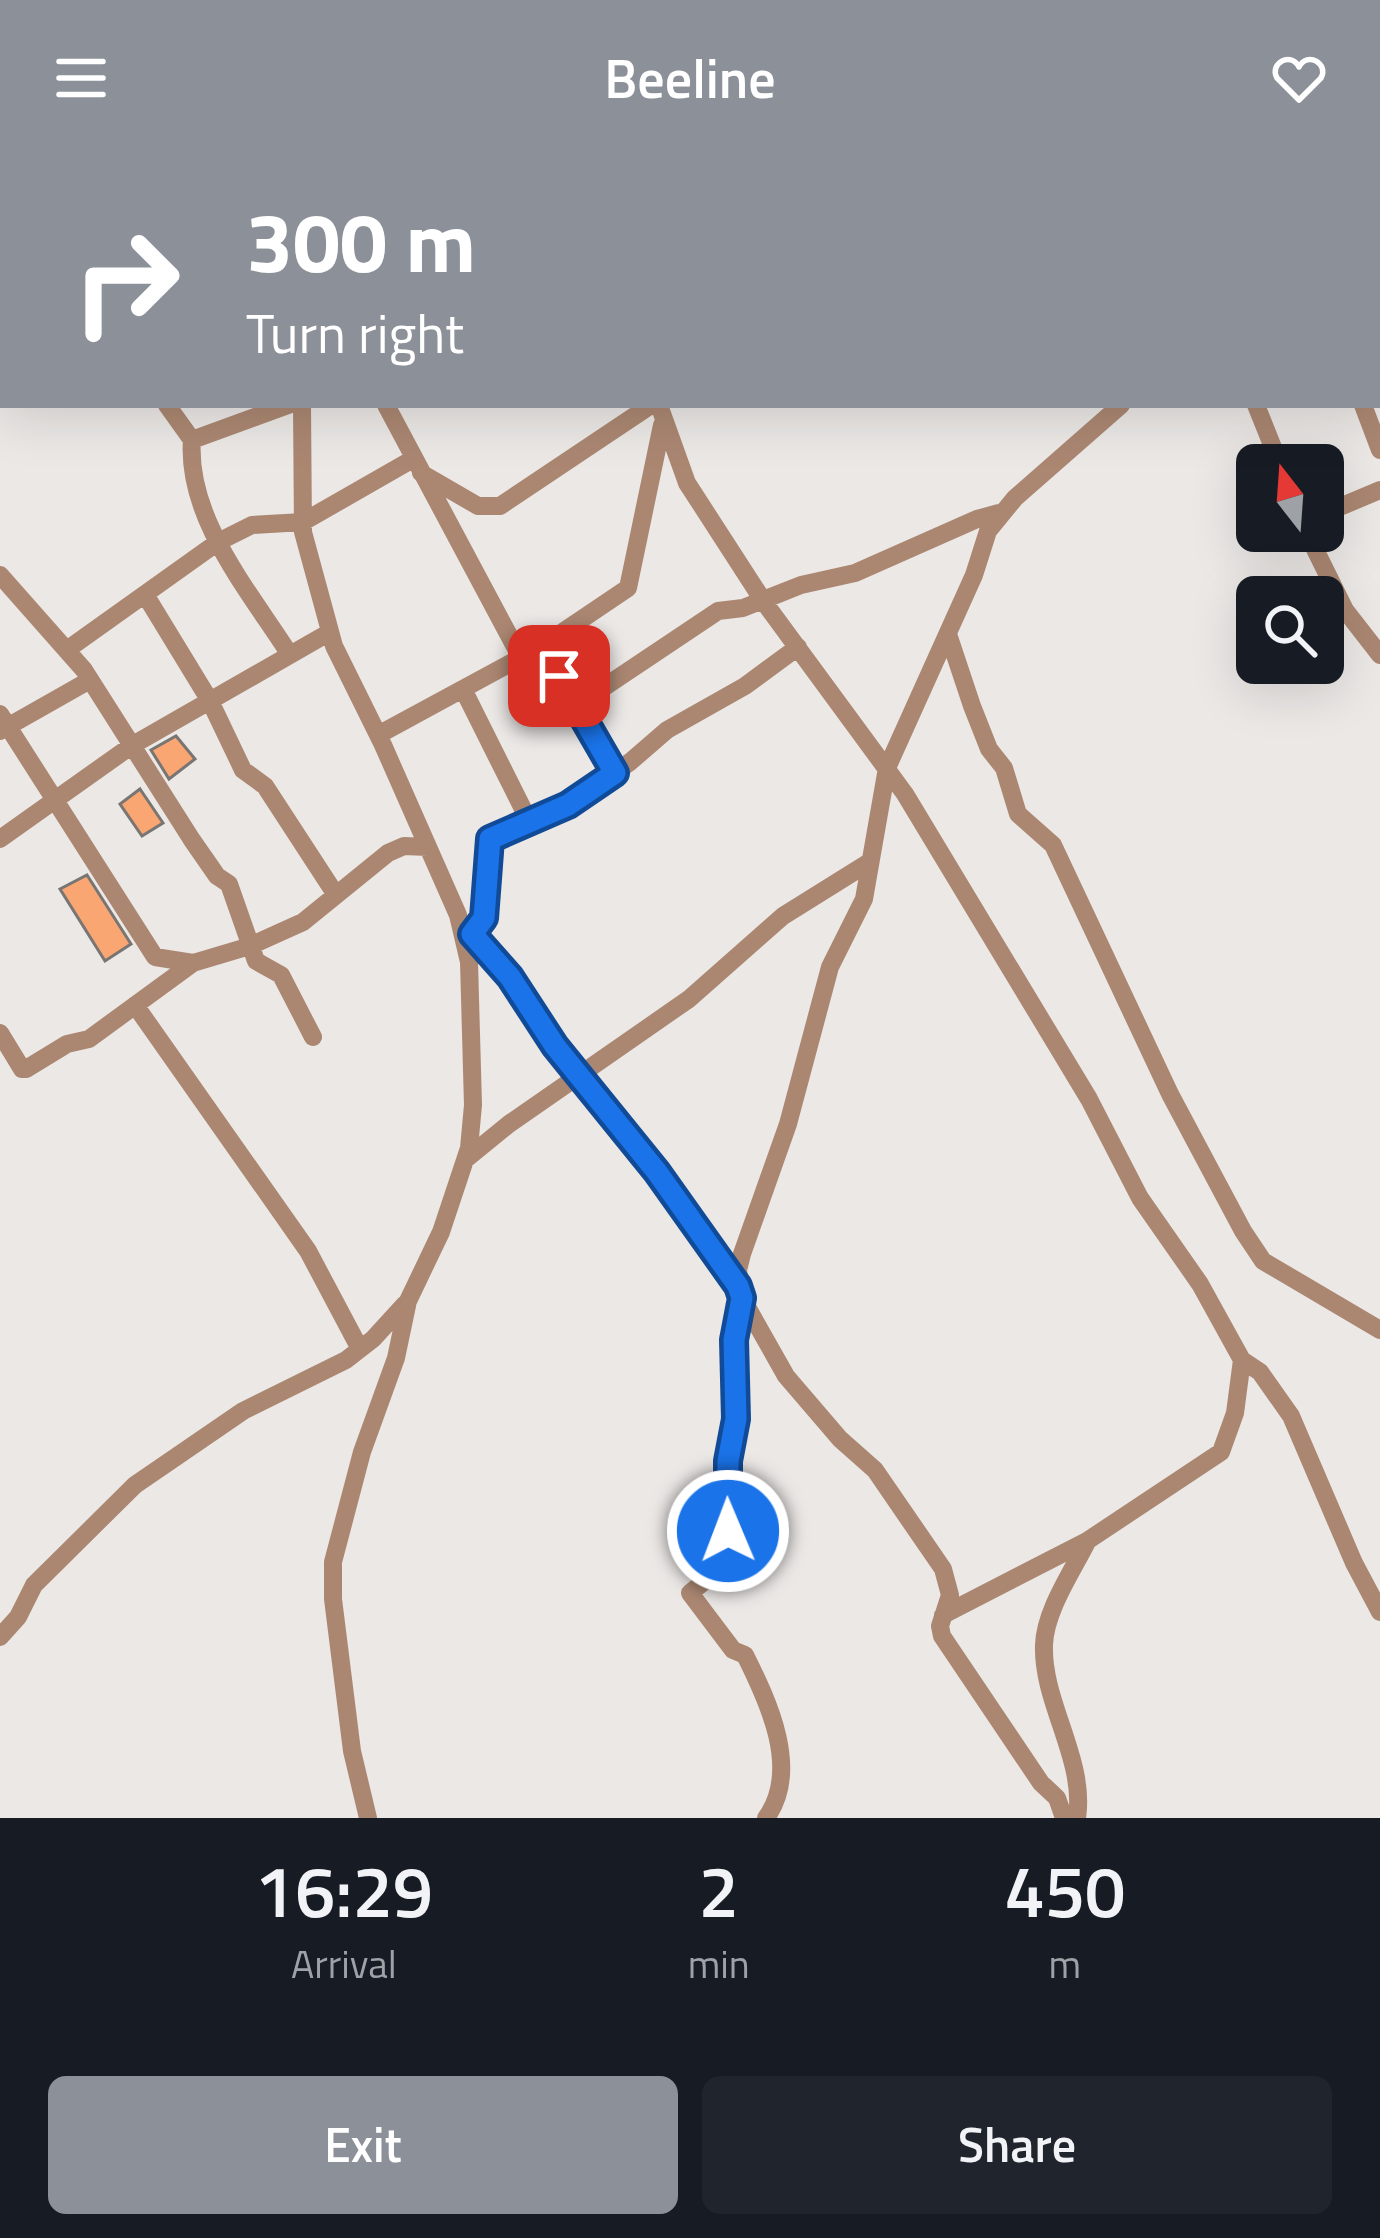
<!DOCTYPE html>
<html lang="en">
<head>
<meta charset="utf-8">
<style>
	:root { --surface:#171b24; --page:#20242c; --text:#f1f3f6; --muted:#9ea1a6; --accent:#8c9099 }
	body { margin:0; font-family:"Titillium Web",sans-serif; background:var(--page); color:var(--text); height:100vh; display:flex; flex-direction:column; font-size:45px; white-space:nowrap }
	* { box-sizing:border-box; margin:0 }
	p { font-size:39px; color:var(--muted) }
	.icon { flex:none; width:66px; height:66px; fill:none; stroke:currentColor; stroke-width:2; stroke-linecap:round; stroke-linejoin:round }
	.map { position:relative; height:1662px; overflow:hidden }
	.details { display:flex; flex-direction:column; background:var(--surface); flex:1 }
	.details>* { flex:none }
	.banner { position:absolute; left:0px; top:0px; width:1380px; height:252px; box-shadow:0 12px 48px #0002; background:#8c9099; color:#fff; overflow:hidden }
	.needle { width:78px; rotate:343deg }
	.tools { position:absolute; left:1236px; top:288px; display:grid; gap:24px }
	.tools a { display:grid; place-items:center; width:108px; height:108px; border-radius:18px; background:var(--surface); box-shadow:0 12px 48px #0002; font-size:60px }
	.pin { position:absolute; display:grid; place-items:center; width:102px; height:102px; color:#fff; margin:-51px; border-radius:24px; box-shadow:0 6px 18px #0006 }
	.me { position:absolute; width:132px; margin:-66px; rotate:359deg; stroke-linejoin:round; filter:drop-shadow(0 0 9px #0008) }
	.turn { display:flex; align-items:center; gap:42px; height:252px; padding:0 48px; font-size:54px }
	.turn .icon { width:156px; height:156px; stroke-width:2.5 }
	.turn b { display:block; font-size:84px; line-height:102px }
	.eta { display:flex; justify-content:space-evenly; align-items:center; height:204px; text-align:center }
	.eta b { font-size:72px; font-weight:600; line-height:84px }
	.primary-button { display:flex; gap:24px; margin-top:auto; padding:24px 48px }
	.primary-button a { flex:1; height:138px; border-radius:18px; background:var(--accent); color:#fff; font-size:48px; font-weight:600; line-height:138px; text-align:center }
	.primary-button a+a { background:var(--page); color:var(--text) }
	header { display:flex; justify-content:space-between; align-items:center; height:156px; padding:0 48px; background:var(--accent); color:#fff; font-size:54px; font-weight:600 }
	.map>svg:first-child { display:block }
	.building { fill:#f9a673; stroke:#787573; stroke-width:3 }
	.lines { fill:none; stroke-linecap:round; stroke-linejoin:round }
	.minor { stroke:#ab8772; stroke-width:18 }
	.major { stroke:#713503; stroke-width:21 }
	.route-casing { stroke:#114b97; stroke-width:30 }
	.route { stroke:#1a73e8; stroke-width:21 }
</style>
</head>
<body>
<header><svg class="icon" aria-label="menu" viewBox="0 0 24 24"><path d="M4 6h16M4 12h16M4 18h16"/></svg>Beeline<svg class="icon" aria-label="heart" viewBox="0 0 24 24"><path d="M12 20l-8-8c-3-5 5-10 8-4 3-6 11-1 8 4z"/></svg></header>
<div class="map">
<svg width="1380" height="1662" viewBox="0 0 1380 1662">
	<rect width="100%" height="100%" fill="#ebe8e6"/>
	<path class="building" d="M176,580L195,603L169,623L151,594Z
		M140,633L163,667L142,680L120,648Z
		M87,719L131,788L105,805L60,733Z"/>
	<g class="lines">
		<path class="minor" d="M14,0L16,3
			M263,0L264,3
			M536,0L538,3
			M722,0L723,3
			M1132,0L1134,3
			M230,3L234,0
			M741,3L748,0
			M1377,79L1380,77
			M1377,109L1380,95
			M167,249L192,284C186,362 250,436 290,499
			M302,249L303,376L334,490L383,589L458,759L469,806L473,949L469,992L441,1076L408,1145L396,1202L362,1296L333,1406V1443L352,1595L368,1662
			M386,249L521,502
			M659,249L687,327L764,446L905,638L1089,943L1140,1042L1200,1128L1242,1204L1260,1216L1291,1260L1354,1407L1380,1456
			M1256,249L1280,309
			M1363,249L1380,294
			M192,284L288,249
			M421,317L478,350H500L651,249
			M1323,358L1380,334
			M1306,375L1345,454L1380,499
			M0,419L84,514L192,684L217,720L229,728L256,805L281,819L313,881
			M146,440L210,545L243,614L265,630L336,739
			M948,478L972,550L989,593L1004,612L1018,658L1053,689L1170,938L1243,1075L1263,1105L1380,1174
			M542,490L615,617
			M68,493L218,386L252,369L303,366L413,303
			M464,535L529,665
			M576,550L718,455L743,452L801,429L855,417L977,363L999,357
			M0,558L155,801L193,807
			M0,575L90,524
			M378,579L542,490L628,432L662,269
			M0,683L131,590L330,476
			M472,778L510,821L555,890L657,1015L738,1129
			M466,785L484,762L487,692L495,678L568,649L630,606L667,574L745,530L798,491
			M135,849L308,1095L360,1193
			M0,877L22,913H26L67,888L89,883L193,807L250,790L303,766L388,697L404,690L428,691
			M466,1003L509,968L689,843L783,760L868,707
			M742,1142L786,1220L840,1283L875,1314L943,1413L950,1439L940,1470L942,1480L1041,1627L1057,1642L1064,1662
			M943,1459L1087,1385L1221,1296L1235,1257L1242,1204
			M0,1481L18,1461L34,1429L135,1329L243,1255L346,1204L373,1183L405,1148
			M766,1662C801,1614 768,1545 745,1499L733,1494L690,1437L722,1411L727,1399L728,1305L736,1263L734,1196L742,1142L738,1114L742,1098L788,968L830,811L864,743L887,612L974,419L988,375L1015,342L1121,249
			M1077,1662C1086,1603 1042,1547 1044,1489C1045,1455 1072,1416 1087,1386"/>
		<path class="major" d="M1031,3L1044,0
			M0,198H3"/>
	</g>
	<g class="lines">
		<g class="route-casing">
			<path id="route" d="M559,520L615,617L568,649L490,683L484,762L472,778L510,821L555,890L657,1016L738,1130L742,1142L734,1184L736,1263L728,1305V1375"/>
		</g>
		<use href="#route" class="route"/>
	</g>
</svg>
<div class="tools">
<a><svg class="needle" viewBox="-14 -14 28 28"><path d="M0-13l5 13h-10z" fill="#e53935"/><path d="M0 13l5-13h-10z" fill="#9ea1a6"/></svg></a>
<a><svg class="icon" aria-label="search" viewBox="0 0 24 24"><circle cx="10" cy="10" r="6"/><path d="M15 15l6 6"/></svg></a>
</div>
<div class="pin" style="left:559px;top:520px;background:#d93025"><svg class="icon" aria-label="arrive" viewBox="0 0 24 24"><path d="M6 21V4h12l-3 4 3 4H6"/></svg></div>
<svg class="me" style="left:728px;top:1375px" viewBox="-20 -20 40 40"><circle r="17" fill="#1a73e8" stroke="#fff" stroke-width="3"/><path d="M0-11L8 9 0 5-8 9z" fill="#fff"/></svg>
<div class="banner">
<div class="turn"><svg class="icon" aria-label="right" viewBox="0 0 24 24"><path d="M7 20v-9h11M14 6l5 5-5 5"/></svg><div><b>300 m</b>Turn right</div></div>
</div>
</div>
<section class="details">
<div class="eta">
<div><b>16:29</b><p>Arrival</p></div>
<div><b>2</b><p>min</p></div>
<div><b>450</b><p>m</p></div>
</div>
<div class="primary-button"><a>Exit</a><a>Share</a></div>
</section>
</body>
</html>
